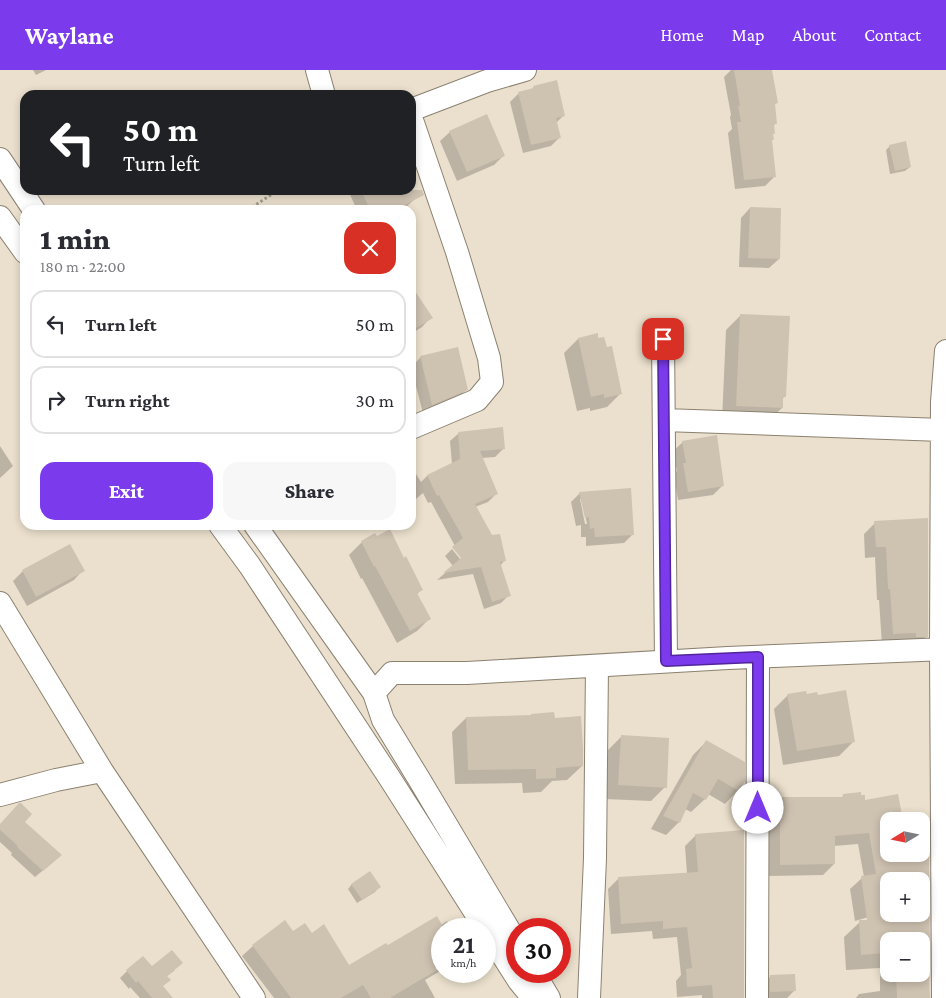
<!DOCTYPE html>
<html lang="en">
<head>
<meta charset="utf-8">
<style>
	:root { --surface:#fff; --page:#f7f7f7; --text:#2b2b33; --muted:#7c7c81; --line:#e1e1e2; --accent:#7c3aed }
	body { margin:0; font-family:"Crimson Pro",serif; background:var(--page); color:var(--text); height:100vh; display:flex; flex-direction:column; font-size:19px; white-space:nowrap }
	* { box-sizing:border-box; margin:0 }
	p { font-size:16px; color:var(--muted) }
	.icon { flex:none; width:28px; height:28px; fill:none; stroke:currentColor; stroke-width:2; stroke-linecap:round; stroke-linejoin:round }
	.map { position:relative; flex:1; overflow:hidden }
	.drawer { position:absolute; left:20px; top:135px; width:396px; height:325px; display:flex; flex-direction:column; background:var(--surface); border-radius:15px; box-shadow:0 2px 8px #0003 }
	.drawer>* { flex:none }
	.top-card { position:absolute; left:20px; top:20px; width:396px; height:105px; border-radius:15px; box-shadow:0 2px 8px #0003; background:#202124; color:#fff; overflow:hidden }
	.needle { width:32px; rotate:260deg }
	.buttons { position:absolute; left:880px; top:742px; display:grid; gap:10px }
	.buttons a { display:grid; place-items:center; width:50px; height:50px; border-radius:10px; background:var(--surface); box-shadow:0 2px 8px #0003; font-size:25px }
	.speed { position:absolute; left:431px; top:848px; display:flex; gap:10px; font-size:25px; font-weight:700; text-align:center }
	.speed>* { display:grid; place-content:center; width:65px; height:65px; border-radius:50%; background:var(--surface); box-shadow:0 2px 8px #0003; line-height:1 }
	.speed small { font-size:12px; font-weight:400 }
	.speed .limit { border:8px solid #d22; background:#fff; color:#111 }
	.pin { position:absolute; display:grid; place-items:center; width:42px; height:42px; color:#fff; margin:-21px; border-radius:10px; box-shadow:0 2px 8px #0006 }
	.me { position:absolute; width:55px; margin:-28px; rotate:0deg; stroke-linejoin:round; filter:drop-shadow(0 0 4px #0008) }
	.turn { display:flex; align-items:center; gap:18px; height:105px; padding:0 20px; font-size:22px }
	.turn .icon { width:65px; height:65px; stroke-width:2.5 }
	.turn b { display:block; font-size:35px; line-height:42px }
	.round { display:grid; place-items:center; flex:none; width:52px; height:52px; border-radius:15px; background:var(--page) }
	.head { display:flex; align-items:center; justify-content:space-between; height:85px; padding:0 20px }
	h1 { font-size:30px; font-weight:800; line-height:38px }
	.cta { display:flex; gap:10px; margin-top:auto; padding:10px 20px }
	.cta a { flex:1; height:58px; border-radius:15px; background:var(--accent); color:#fff; font-size:20px; font-weight:800; line-height:58px; text-align:center }
	.cta a+a { background:var(--page); color:var(--text) }
	ul { padding:0; list-style:none }
	li { display:flex; align-items:center; gap:15px; height:68px; margin:0 10px 8px; padding:0 10px; border:2px solid var(--line); border-radius:15px }
	li div { flex:1 }
	li b { display:block; font-size:19px }
	li em { font-style:normal }
	header { display:flex; align-items:center; gap:30px; box-sizing:border-box; height:70px; padding:0 25px; background:var(--accent); color:#fff }
	header strong { font-size:24px }
	nav { display:flex; gap:28px; margin-inline-start:auto; font-size:18px }
	.map>svg:first-child { display:block }
	.shadow { fill:#0003; fill-rule:evenodd }
	.building { fill:#cec2b1; fill-rule:evenodd }
	.lines { fill:none; stroke-linecap:round; stroke-linejoin:round }
	.minor-casing { stroke:#8b8170; stroke-width:24 }
	.path { stroke:#a49b8c; stroke-width:3; stroke-dasharray:2.5 2.5; stroke-linecap:butt }
	.minor { stroke:#fff; stroke-width:22 }
	.route-casing { stroke:#51269a; stroke-width:12 }
	.route { stroke:#7c3aed; stroke-width:9 }
</style>
</head>
<body>
<header>
<strong>Waylane</strong>
<nav><a>Home</a><a>Map</a><a>About</a><a>Contact</a></nav>
</header>
<div class="map">
<svg width="946" height="928" viewBox="0 0 946 928">
	<rect width="100%" height="100%" fill="#ebe0cd"/>
	<path class="shadow" d="M33,0H46L36,5Z
		M731,0H770L776,33L774,36L776,53L773,56L771,71L774,107L765,116L735,119L728,63L732,59L730,47L731,45L724,7Z
		M534,17L564,45L556,53L559,68L551,76L523,83L510,32L519,23L530,21Z
		M450,62L503,86L494,95L457,111L440,71Z
		M890,76L910,97L905,101L890,104L886,80Z
		M348,120H411L415,129L405,138L402,140H357Z
		M750,138L779,189L769,198L739,197L741,148Z
		M411,217L431,247L422,257L411,264Z
		M740,246L785,326L782,329V338L767,352L722,350L726,260Z
		M597,265L621,323L607,337L590,341V338L577,341L564,283L578,269Z
		M421,287L467,319L457,329L423,343L411,297Z
		M459,363L504,378L495,387L481,388L496,424L488,432L475,437L504,491L500,496L509,525L501,533L484,539L473,504L437,510L453,496L445,486L452,479L464,494L466,493L455,476L431,432L428,433L423,423L411,433V396L421,412L427,406L452,394L450,371Z
		M683,372L723,415L713,425L678,430L674,404L677,401L673,381Z
		M0,376L13,396L0,408Z
		M580,423L633,464L624,473L586,476V467H581V455L576,456L571,432ZM580,429H582L587,454H585Z
		M875,453L927,566L915,577L882,575L879,530H877L875,487L865,488L864,464Z
		M362,472L404,489L421,520L416,525L430,548L417,561L397,573L362,508L361,509L349,485Z
		M70,476L83,500L74,510L27,536L13,511L23,501Z
		M788,625H806L854,671L839,686L783,695L774,639Z
		M466,648L554,649L582,696L567,710L552,711L541,722L523,723L522,713L455,714L452,662Z
		M621,667L665,717L651,731L605,729L607,681Z
		M706,672L743,711L738,720L725,734L708,724L705,729L691,742L685,739L679,752L666,765L651,759L693,685Z
		M844,725L864,732L897,726L901,751H889V784H906L907,787L921,811H889V841L855,851L850,819L862,808L864,807L858,774L834,776V794L823,805L769,806V740L781,729H840Z
		M23,752L53,792L35,807L11,785L12,783L0,772V756Z
		M696,765L743,928H702V925L677,927L676,911L681,905L677,867L653,869L652,861L611,864L608,819L619,808L687,804L685,776Z
		M352,814L379,817L375,822L357,833L348,819Z
		M928,845V891L927,893L928,928H856L859,924L880,921V898L846,900L844,867L860,852ZM889,871H921V904H889Z
		M447,851L452,859H442V900L425,910L435,928H274L242,886L253,876L285,852L293,863L312,865L349,897L387,877L441,855Z
		M152,898L175,900L166,907L162,917L171,928H140L130,917L129,919L120,908L127,901Z
		M771,906L794,921L787,928H761V916Z"/>
	<path class="building" d="M734,0H772L778,33L775,34L777,54H774L775,64H773L774,70H772L776,107L744,110L737,52H741L738,36H740Z
		M557,10L565,46L556,48L561,68L531,75L518,22L534,18L533,16Z
		M487,44L505,86L467,102L449,61Z
		M906,71L911,97L895,101L889,75Z
		M361,120H422L424,125L395,140H370Z
		M750,137L781,138L780,189L748,188Z
		M411,215L433,248L411,261Z
		M740,244L790,246L786,327H783V338L736,336Z
		M598,263V268L604,267L607,277L612,276L622,324L604,328V324L591,327L578,268Z
		M458,277L468,320L432,335L420,286Z
		M503,357L505,379L480,381L498,424L475,434L492,465L500,464L506,491L500,492L511,526L492,532L481,497L443,503L461,488L452,477L463,468L439,425L437,426L427,405L460,389L458,362Z
		M717,365L724,416L688,422L683,393H686L682,371Z
		M631,418L634,465L595,467L594,458L590,459L589,447L585,448L579,422Z
		M928,448V567H916V563L893,564L890,519H888L886,477H876L874,451Z
		M390,459L404,488L406,486L423,520L417,523L431,549L410,561L375,496L374,497L361,471L375,463L377,466Z
		M70,474L85,501L36,527L22,500Z
		M846,620L855,672L797,681L787,624L806,621L807,624L817,622L818,625Z
		M554,642L555,648L581,646L583,678V696L556,698V708L536,709V699L468,700L466,647L531,645V644Z
		M621,665L669,668L667,718L618,715Z
		M706,670L745,692V711L739,721L718,709L706,730L693,723L680,753L663,746Z
		M861,722V725H865V730L898,724L902,745H900L901,751H889V784H907L908,786H929L930,892H921V871H885V883L861,885L859,850H867L861,806L876,804L869,763L835,766V794L780,795V727H843V724ZM889,811H921V844H889Z
		M19,733H21L32,744L25,752L62,785L43,801L17,777L18,776L0,760V754Z
		M744,760V928H713L712,915L687,917L686,899L692,898L687,857L663,859V851L621,854L618,807L698,802L695,764Z
		M370,801L381,817L362,830L351,814Z
		M437,846L442,855V897L390,928H371L363,915L341,928H291L252,875L285,850L293,861L305,853L312,863L324,854L349,895L386,873L388,875Z
		M172,880L183,893L167,906L171,910L163,916L173,928H152L138,911L136,913L126,900L143,886L152,896Z
		M795,904L796,921L770,922V905Z
		M896,904H929L930,928H897Z"/>
	<g class="lines">
		<g class="minor-casing">
			<path id="minor" d="M317,0L324,25
				M411,40L487,11L525,0
				M411,47L457,182L489,288L492,312L477,330L411,358
				M0,89L34,140
				M0,147L25,182
				M663,269L666,591
				M664,350L942,360
				M220,455L250,496L389,707L519,911L533,928
				M255,455L374,623
				M0,533L102,701L254,928
				M0,725L56,710L102,701
				M518,875L419,709L383,650L374,623L392,603H467L728,588L946,579
				M533,901L549,928
				M589,928L595,788L597,596
				M757,928L758,587
				M943,928L941,579L942,332L946,281"/>
		</g>
		<path class="path" d="M248,140L278,120"/>
		<use href="#minor" class="minor"/>
	</g>
	<g class="lines">
		<g class="route-casing">
			<path id="route" d="M663,269L666,591L758,587V738"/>
		</g>
		<use href="#route" class="route"/>
	</g>
</svg>
<div class="buttons">
<a><svg class="needle" viewBox="-14 -14 28 28"><path d="M0-13l5 13h-10z" fill="#e53935"/><path d="M0 13l5-13h-10z" fill="#7c7c81"/></svg></a>
<a>+</a>
<a>−</a>
</div>
<div class="speed"><div>21<small>km/h</small></div><div class="limit">30</div></div>
<div class="pin" style="left:663px;top:269px;background:#d93025"><svg class="icon" aria-label="arrive" viewBox="0 0 24 24"><path d="M6 21V4h12l-3 4 3 4H6"/></svg></div>
<svg class="me" style="left:758px;top:738px" viewBox="-20 -20 40 40"><circle r="19" fill="#fff"/><path d="M0-13L10 11 0 6-10 11z" fill="#7c3aed"/></svg>
<div class="top-card">
<div class="turn"><svg class="icon" aria-label="left" viewBox="0 0 24 24"><path d="M17 20v-9H6M10 6l-5 5 5 5"/></svg><div><b>50 m</b>Turn left</div></div>
</div>
<section class="drawer">
<div class="head"><div><h1>1 min</h1><p>180 m · 22:00</p></div><a class="round" style="background:#d93025;color:#fff"><svg class="icon" aria-label="close" viewBox="0 0 24 24"><path d="M6 6l12 12M18 6L6 18"/></svg></a></div>
<ul>
<li><svg class="icon" aria-label="left" viewBox="0 0 24 24"><path d="M17 20v-9H6M10 6l-5 5 5 5"/></svg><div><b>Turn left</b></div><em>50 m</em></li>
<li><svg class="icon" aria-label="right" viewBox="0 0 24 24"><path d="M7 20v-9h11M14 6l5 5-5 5"/></svg><div><b>Turn right</b></div><em>30 m</em></li>
</ul>
<div class="cta"><a>Exit</a><a>Share</a></div>
</section>
</div>
</body>
</html>
